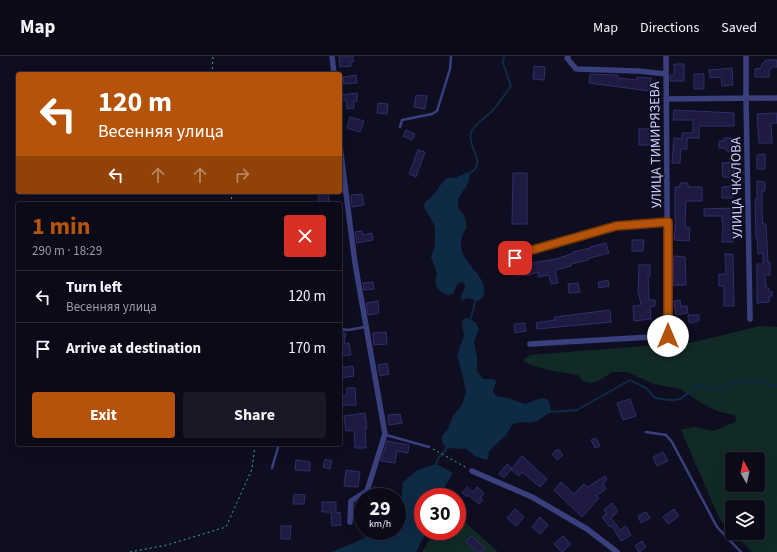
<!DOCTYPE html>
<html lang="en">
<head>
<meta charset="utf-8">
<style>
	:root { --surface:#0b0a19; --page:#191826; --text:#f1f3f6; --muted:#9a9aa2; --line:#2b2b38; --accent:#b45309 }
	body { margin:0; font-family:"Source Sans 3",sans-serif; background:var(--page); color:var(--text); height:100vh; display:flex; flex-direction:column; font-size:15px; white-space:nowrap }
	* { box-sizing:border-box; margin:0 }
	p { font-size:13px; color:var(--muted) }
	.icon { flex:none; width:22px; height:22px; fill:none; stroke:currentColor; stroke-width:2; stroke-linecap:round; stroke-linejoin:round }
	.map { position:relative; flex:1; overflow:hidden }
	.sheet { position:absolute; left:16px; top:146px; width:326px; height:244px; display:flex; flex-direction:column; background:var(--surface); border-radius:4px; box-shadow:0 4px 16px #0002,0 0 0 1px var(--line) }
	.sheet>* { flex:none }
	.top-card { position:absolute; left:16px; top:16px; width:326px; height:122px; border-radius:4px; box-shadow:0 4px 16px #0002,0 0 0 1px var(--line); background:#b45309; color:#fff; overflow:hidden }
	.needle { width:26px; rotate:352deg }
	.controls { position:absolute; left:725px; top:396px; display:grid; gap:8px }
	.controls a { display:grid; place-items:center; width:40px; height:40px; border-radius:4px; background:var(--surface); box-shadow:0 4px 16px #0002,0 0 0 1px var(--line); font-size:20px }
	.speed { position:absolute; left:354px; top:432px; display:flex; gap:8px; font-size:20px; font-weight:700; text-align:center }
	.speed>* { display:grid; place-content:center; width:52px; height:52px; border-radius:50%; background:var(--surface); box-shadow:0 4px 16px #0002,0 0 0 1px var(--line); line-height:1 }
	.speed small { font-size:10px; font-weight:400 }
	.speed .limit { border:6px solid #d22; background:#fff; color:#111 }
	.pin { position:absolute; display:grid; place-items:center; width:34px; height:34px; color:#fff; margin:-17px; border-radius:8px; box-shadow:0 2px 6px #0006 }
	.me { position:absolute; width:44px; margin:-22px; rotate:0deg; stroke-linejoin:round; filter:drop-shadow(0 0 3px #0008) }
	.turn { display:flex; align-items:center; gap:14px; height:84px; padding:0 16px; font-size:18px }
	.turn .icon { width:52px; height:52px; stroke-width:2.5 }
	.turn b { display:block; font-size:28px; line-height:34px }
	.lanes { display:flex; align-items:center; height:38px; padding:0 16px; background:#0003; justify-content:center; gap:20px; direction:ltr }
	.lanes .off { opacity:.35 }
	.round { display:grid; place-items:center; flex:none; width:42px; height:42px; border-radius:4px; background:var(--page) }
	.headline { display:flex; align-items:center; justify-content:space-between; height:68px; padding:0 16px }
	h1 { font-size:24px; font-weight:700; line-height:30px; color:var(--accent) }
	.button { display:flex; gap:8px; margin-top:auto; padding:8px 16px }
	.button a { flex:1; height:46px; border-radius:4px; background:var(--accent); color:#fff; font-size:16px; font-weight:700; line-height:46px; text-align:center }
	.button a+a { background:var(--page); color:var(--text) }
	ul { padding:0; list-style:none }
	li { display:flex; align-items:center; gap:12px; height:52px; padding:0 16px; border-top:1px solid var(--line) }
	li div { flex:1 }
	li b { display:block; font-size:15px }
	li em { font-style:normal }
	header { display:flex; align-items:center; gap:24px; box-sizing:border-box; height:56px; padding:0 20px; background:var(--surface); border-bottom:1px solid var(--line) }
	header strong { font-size:19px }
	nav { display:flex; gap:22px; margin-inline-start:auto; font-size:14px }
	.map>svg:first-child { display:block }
	.green { fill:#112a26; fill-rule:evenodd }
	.water { fill:#0e2a45 }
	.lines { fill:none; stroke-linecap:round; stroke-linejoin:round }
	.stream { stroke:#0e2a45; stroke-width:2 }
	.building { fill:#1e1a41; stroke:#322d6c }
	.path { stroke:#32af98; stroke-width:1; stroke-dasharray:2 3; stroke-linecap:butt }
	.lane { stroke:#3a407e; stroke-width:2.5 }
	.street { stroke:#3a407e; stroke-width:5.5 }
	.route-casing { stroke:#753606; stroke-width:10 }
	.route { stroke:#b45309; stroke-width:7 }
	.labels { text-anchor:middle; stroke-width:3; stroke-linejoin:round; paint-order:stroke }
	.street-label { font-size:14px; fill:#cfcffe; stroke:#0f0e21 }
</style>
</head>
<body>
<header>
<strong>Map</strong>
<nav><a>Map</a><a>Directions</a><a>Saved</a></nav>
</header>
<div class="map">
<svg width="777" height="496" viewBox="0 0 777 496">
	<rect width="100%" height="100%" fill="#0f0e21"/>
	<path class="green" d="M760,270L777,271V496H752L734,477H758V451H732V475L720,464L681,374L694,371L714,375L737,365L734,359L720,356L703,348L680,333L654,328L627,316H613L596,326L589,327L582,324L578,319C566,317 530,312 523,304L530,299L695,286ZM732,403H758V429H732Z
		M457,459L498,496H422L435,475H457Z"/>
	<path class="water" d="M468,116C473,124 463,134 459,142C458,145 458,148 458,152L464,159L467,171C444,205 495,216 482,243L477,245L469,242L462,244L461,242C461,236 468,232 463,226L458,227L453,238L448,239L443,237L437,232L435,225L437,218L436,214L431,201L435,189V173L434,168L424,151L425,146C434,141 439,130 446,122H455Z
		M467,262L476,267L479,273L474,285L477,302V315L483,323H493L496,325L493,335L496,340L507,342L525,348C535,346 550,332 551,356L537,365L530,367L520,366L513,368L506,379L489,395L488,402L486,404L475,400L466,393L446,392L442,386V380L448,373L453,360L462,349L466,336L463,321L457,299L464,280L462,266L464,263Z
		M436,408L453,417L444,432L436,437L434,441H423V475H427L416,496H331L354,487L376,475H397V458L401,446L403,426L418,414Z"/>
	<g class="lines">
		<path class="stream" d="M468,119C470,117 473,115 475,113C483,103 467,88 471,77C475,66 485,63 492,55C499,47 505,38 511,30L503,7L504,0
			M470,265L476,243
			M550,356L577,354L630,324L646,332L655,342C679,346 679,346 697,329L718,334L727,333L731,327L743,324L749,325H756L777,330
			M435,410L439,401L448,391"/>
	</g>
	<path class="building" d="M339,0H353V6H350L351,10L340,11Z
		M766,4H777V11H772L769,14V21H755V13L761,12L762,8Z
		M674,8H684V25H670V19H674Z
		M534,10L545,11L544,24L533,23Z
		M732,12L733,29L722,30L721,21L710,22L709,14Z
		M590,18L618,19V22L637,24V21L651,22L650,35L589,27Z
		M694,18H704V33H694Z
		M356,19L357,27L344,28L343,21Z
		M357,37V45H354V52L347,53L346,44L341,45V39Z
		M416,39L427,40L425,53L414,51Z
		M378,47L388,48L387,58L377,57Z
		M674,54L734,57V70H699V82H687V93H681L680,107H672L674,82L682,83V77H693V64H673Z
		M777,57V67H771L772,87H759L757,58Z
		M350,61L364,65L360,76L347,72Z
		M639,73H653V89H639Z
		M406,74L415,78L412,84L403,80Z
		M724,82H731V95H726V92H719V85H724Z
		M418,94L425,96L416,121L409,118Z
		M765,98V113H757V99Z
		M738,106V113H734V121H723L722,107Z
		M513,117H527V168H512Z
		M757,125L765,126V135H762V157L763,168H766L768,206H770V219H765L766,232H769V236L772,235V240H769V246L757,247V208H763V197L758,198L757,182H756L755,143H757Z
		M680,127H688V131H702V145H686L685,171L690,172L689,185L674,184L676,162H675V131H680Z
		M732,130V142H722V131Z
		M318,136H328L329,145L319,146Z
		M362,138L364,149L352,151L351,139Z
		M733,152V186H722L723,166H722V160H704V153Z
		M362,175L363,179L372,177L373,184L357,187L355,176Z
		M632,184H644L643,195H632Z
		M606,187L609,197L587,203L588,204L571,208V210L555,214L558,227L551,228L549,219L539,221L538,216L529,219H515V209H532L531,207L556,203L574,197L573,196L590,192V191Z
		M725,198H733L734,250H724V230H719V218H726Z
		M674,200L685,201L686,229H673Z
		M639,209H650V220H648L649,244H655V250L650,251L651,263L634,265L633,250L641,249L639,238H638Z
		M608,224L609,230L599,232L598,226Z
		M373,226L374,233L364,234L363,227Z
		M578,227L580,236L569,237L568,228Z
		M680,244L681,250H687L688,257L676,259L674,245Z
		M378,245L379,257L368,259L366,247Z
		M610,254L611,266L537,273L536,267L555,264V261Z
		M688,259H699V265L689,267Z
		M525,267L526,275L515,277L514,268Z
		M386,276L387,288L374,289L373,277Z
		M340,277H346L344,288L349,287L351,299L341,300Z
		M387,307L389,318L380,320L378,309Z
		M353,310L354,320L341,322L340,312Z
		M347,332H355L356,349H342V340L347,339Z
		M630,343L636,360L623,364L617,347Z
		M365,357L367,372H365L366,392H355L354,374L346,375L344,360Z
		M400,358L402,367L389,369L388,359Z
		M596,382L600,390L595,392L591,384Z
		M387,385L409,389L408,397L397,395L395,407L381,405Z
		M558,393L563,399L557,404L552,398Z
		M663,396L668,405L657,410L653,401Z
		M522,400L547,423L540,431L522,416L519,420L511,414Z
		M325,403L332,405L330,413L323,411Z
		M296,404L310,406V415L295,414Z
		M507,408L512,412L504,422L499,418Z
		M346,414L360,416L358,431L344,430Z
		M605,420L607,424L603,427L606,433L596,440L599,442L582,461L554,434L561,426L574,438L584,428L588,431Z
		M374,431L385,434L383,441H371Z
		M467,431L473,436L477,431L484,437L480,442L483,444L479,448L468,439L467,441L462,437Z
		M294,438L305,439L304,448H293Z
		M322,446H336V457L340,456L341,469L332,470L331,456H322Z
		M612,447L618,455L611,462L620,474L626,470L631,479L621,485L612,470L610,471L602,461L607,458L604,454Z
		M515,453L524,461L516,470L507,462Z
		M674,453L679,460L668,468L663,461Z
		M646,456L650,462L641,467L638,460Z
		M540,461L548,469L540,478L532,471Z
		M281,470H291L290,483H281Z
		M471,480L485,492L482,496H478L466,486Z
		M563,480L571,488L562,496L554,488Z
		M642,485L646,491L639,496L635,490Z"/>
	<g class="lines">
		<path class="path" d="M212,18L213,0
			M231,136L232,148
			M433,393L467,412
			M130,496L167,489L226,471L252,413L255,388"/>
		<path class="lane" d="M400,71L402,64L432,58L437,55L450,13L451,0
			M340,273L348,274L365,271
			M646,376L666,379L672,386L717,471L741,496
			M386,379L429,391
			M272,412L279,388"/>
		<path class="street" d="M332,0L334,18
			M568,0L567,2L576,13L638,15L666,18
			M746,0V42L750,263
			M666,43L777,42
			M340,90L355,207L385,378L367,435L351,445L350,466
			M505,209L525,196L616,170L668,165
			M530,288L668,280L666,0
			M472,415L532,441L587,473L617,496"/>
	</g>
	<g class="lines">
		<g class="route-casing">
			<path id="route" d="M515,202L525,196L616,170L668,166V280"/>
		</g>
		<use href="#route" class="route"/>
	</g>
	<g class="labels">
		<g class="street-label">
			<text transform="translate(655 89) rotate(-91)" y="5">УЛИЦА ТИМИРЯЗЕВА</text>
			<text transform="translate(736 132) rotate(-91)" y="5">УЛИЦА ЧКАЛОВА</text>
		</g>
	</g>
</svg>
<div class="controls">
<a><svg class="needle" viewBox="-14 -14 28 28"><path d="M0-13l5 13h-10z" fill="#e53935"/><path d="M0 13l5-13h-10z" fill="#9a9aa2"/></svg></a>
<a><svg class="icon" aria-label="layers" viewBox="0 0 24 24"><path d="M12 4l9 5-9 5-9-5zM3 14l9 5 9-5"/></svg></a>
</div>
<div class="speed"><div>29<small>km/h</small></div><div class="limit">30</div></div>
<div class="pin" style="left:515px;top:202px;background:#d93025"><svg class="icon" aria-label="arrive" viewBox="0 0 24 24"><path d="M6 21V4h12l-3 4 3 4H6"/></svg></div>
<svg class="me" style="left:668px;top:280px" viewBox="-20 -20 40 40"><circle r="19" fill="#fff"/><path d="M0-13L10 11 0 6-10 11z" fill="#b45309"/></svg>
<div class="top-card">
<div class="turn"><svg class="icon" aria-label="left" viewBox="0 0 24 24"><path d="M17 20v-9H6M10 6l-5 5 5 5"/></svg><div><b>120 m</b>Весенняя улица</div></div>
<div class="lanes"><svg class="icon" aria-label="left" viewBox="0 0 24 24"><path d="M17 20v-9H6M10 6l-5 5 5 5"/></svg><svg class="icon off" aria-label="ahead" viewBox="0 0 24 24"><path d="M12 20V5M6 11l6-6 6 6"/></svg><svg class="icon off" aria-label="ahead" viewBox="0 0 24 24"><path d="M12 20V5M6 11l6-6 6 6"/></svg><svg class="icon off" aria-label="right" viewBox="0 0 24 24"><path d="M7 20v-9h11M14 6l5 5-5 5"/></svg></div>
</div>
<section class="sheet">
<div class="headline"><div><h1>1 min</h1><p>290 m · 18:29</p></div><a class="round" style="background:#d93025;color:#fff"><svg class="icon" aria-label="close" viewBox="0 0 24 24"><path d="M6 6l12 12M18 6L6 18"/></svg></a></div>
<ul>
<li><svg class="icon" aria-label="left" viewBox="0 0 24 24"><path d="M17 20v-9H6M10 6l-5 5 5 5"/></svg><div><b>Turn left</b><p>Весенняя улица</p></div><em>120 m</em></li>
<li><svg class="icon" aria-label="arrive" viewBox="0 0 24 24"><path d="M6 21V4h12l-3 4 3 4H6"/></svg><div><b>Arrive at destination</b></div><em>170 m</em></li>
</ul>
<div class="button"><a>Exit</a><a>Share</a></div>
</section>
</div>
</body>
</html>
